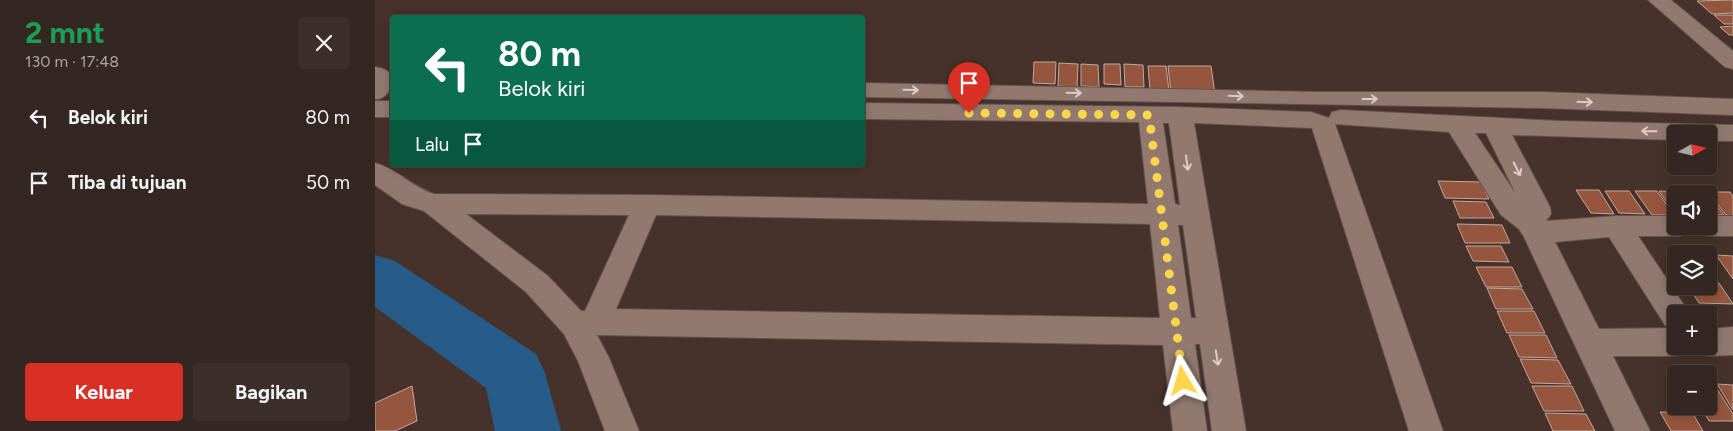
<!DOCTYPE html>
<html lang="id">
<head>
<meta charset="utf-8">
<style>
	:root { --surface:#342620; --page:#3c2e29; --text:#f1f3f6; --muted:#a9a5a5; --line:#4e433e; --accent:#d93025 }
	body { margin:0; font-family:Figtree,sans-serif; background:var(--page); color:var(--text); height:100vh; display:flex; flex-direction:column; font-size:19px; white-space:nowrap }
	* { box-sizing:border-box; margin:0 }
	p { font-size:16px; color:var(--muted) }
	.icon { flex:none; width:28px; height:28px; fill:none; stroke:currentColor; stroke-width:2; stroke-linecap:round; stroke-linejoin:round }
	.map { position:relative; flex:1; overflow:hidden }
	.drawer { display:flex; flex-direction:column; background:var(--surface); width:375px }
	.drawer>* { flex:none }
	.banner { position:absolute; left:15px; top:15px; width:475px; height:152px; border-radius:5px; box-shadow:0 2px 12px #0003,0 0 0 1px var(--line); background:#0b6e4f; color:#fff; overflow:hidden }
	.needle { width:32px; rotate:82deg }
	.tools { position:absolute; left:1292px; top:125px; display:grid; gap:10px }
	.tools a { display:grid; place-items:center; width:50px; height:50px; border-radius:5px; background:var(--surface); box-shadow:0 2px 12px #0003,0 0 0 1px var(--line); font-size:25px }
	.pin { position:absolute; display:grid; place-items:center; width:42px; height:42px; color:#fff; margin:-51px -21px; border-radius:50% 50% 50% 0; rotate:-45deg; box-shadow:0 0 5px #0007 }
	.pin .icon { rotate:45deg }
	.me { position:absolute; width:55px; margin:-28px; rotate:353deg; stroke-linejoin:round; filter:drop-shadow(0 0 4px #0008) }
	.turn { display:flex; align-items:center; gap:18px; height:105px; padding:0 25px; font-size:22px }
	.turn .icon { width:65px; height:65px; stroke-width:2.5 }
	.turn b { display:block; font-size:35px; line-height:42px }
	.then { display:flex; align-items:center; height:48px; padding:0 25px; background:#0003; gap:10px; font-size:19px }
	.round { display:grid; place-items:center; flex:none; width:52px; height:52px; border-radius:5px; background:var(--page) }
	.summary { display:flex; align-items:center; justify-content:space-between; height:85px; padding:0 25px }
	h1 { font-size:30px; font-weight:700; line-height:38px; color:#1e9e55 }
	.button { display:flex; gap:10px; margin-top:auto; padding:10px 25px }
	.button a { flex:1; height:58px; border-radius:5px; background:var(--accent); color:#fff; font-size:20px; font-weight:700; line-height:58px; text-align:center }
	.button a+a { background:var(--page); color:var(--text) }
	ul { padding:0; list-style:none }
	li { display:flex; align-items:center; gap:15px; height:65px; padding:0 25px }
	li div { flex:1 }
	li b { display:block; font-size:19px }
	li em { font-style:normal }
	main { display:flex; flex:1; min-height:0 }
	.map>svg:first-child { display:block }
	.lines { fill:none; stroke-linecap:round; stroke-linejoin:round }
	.river { fill:#275b88; fill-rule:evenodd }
	.building { fill:#96563e; stroke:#c1a89f }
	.street-casing { stroke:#63514b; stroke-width:2 }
	.street { fill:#917970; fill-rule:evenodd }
	.oneway { stroke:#ddccc6 }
	.route { stroke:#ffd54a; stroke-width:9; stroke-dasharray:0 16.2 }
</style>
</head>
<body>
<main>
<section class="drawer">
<div class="summary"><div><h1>2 mnt</h1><p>130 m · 17:48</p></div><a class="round"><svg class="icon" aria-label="close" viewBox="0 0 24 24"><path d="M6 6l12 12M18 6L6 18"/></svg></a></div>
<ul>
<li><svg class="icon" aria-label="left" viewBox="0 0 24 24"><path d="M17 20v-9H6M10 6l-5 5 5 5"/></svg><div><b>Belok kiri</b></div><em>80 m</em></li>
<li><svg class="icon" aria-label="arrive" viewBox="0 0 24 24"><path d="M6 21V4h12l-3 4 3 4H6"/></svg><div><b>Tiba di tujuan</b></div><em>50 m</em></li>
</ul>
<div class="button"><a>Keluar</a><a>Bagikan</a></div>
</section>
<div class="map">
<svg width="1358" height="431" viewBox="0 0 1358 431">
	<rect width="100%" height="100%" fill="#46322a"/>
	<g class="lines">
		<path class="river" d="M0,255L20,261L161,354L170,373L186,431H120L111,388L0,307Z"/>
	</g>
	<path class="building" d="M1358,0V13L1337,14L1322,1Z
		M1339,15H1358V24H1349Z
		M1358,26V35H1354L1345,27Z
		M659,62H681L680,84L658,83Z
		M684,63L703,64L702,87L683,86Z
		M706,64L723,65L724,87L706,86Z
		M729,64H745L746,85L729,84Z
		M749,64L768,65L769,87H750Z
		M773,66H791L794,91H775Z
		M793,66H836L840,94L796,93Z
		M1063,181L1106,182L1114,199L1070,198Z
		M1201,190H1224L1239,214L1216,213Z
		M1230,191H1254L1270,214L1244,213Z
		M1260,191H1282L1299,215H1277Z
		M1284,191L1306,192L1308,194H1301V215Z
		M1333,192H1355L1358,196V216L1351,215Z
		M1334,196L1349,215H1334Z
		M1078,201L1111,202L1119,218H1085Z
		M1082,224L1127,225L1135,243H1090Z
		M1091,246H1126L1134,262L1098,261Z
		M1341,255L1358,256V279Z
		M1101,267H1137L1147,287H1111Z
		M1334,283H1344L1358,304L1324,303L1313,286H1334Z
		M1112,288L1147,289L1158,309H1121Z
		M1122,311H1159L1170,333H1132Z
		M1134,335H1171L1182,358L1144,357Z
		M1145,359L1183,360L1196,384L1156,383Z
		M1334,384H1339L1358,414V421H1334L1325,406H1334Z
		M1342,384L1358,385V410Z
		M37,386L42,421L20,431H0V403Z
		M1157,386H1197L1209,411H1169Z
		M1285,412H1317L1328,431H1296Z
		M1170,413L1211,414L1220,431H1178Z"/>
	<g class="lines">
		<g class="street-casing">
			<path id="street" d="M1273,0H1296L1358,51V69L1350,67Z
				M0,67C4,68 9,68 12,71C20,76 16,93 8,97C6,99 3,99 0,99Z
				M488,83L942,92H1168L1358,99V115L1168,108L488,97Z
				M0,101H18V117H0Z
				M488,103L805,107L936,112L954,118L957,112L966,110L1184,121L1358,125V141H1334V134H1301V140L1137,135L1175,207L1176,214L1171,221L1241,216H1301V226H1319L1315,233L1305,236H1263L1315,314H1301V346H1315L1312,352L1301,356H1238L1275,431H1240L1149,237L1144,229L1126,215L1074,132L960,124L1068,431H1034L937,128L819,123L871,431H837L825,344H820L832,431H798L788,345L222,335L234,358L264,431H230L203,361L189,334L151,292L49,211L27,204L0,185V163C22,169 37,187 59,194L272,195L773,204L764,122L488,119ZM788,123H794L805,205L800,204ZM1100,133H1111L1141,194ZM91,214L254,215L210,311H206L173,276ZM281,215L775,224L785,318L241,309ZM803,225H808L821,318H816ZM1234,237L1290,325L1300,328L1224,329L1180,242Z
				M1334,216H1358V236H1334L1324,233L1320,226H1334Z
				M1358,327V355L1334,356L1323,352L1320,346H1334V329Z"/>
		</g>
		<use href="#street" class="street"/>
	</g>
	<defs><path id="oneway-shaft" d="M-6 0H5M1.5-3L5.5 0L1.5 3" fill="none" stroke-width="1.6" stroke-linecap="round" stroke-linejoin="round" transform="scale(1.25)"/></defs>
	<g class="oneway">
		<use href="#oneway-shaft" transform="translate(536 90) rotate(1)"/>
		<use href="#oneway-shaft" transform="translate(699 93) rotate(1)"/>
		<use href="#oneway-shaft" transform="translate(861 96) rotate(2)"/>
		<use href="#oneway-shaft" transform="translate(995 99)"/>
		<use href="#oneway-shaft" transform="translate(1210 102) rotate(2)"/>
		<use href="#oneway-shaft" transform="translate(1274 131) rotate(-179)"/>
		<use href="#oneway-shaft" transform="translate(812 163) rotate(82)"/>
		<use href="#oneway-shaft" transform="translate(1142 169) rotate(63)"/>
		<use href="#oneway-shaft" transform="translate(842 358) rotate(81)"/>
	</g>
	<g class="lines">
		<path class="route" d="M594,113L774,115L808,381"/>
	</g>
</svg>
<div class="tools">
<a><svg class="needle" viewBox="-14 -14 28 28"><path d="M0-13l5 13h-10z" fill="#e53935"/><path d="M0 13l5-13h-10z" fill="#a9a5a5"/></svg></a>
<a><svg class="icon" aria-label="sound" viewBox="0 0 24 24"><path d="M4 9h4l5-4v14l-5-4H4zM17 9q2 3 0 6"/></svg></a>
<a><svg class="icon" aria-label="layers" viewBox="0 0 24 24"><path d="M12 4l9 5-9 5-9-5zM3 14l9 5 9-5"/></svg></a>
<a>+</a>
<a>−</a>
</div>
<div class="pin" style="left:594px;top:113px;background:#d93025"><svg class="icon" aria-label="arrive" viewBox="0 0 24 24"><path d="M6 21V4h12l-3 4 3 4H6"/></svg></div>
<svg class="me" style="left:808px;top:381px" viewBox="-20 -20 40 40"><path d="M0-17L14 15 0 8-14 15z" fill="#ffd54a" stroke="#fff" stroke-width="4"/></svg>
<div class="banner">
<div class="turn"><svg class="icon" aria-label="left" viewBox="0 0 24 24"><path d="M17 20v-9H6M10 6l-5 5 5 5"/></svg><div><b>80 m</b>Belok kiri</div></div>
<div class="then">Lalu<svg class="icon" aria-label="arrive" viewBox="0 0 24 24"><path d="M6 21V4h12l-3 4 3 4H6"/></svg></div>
</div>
</div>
</main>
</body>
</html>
